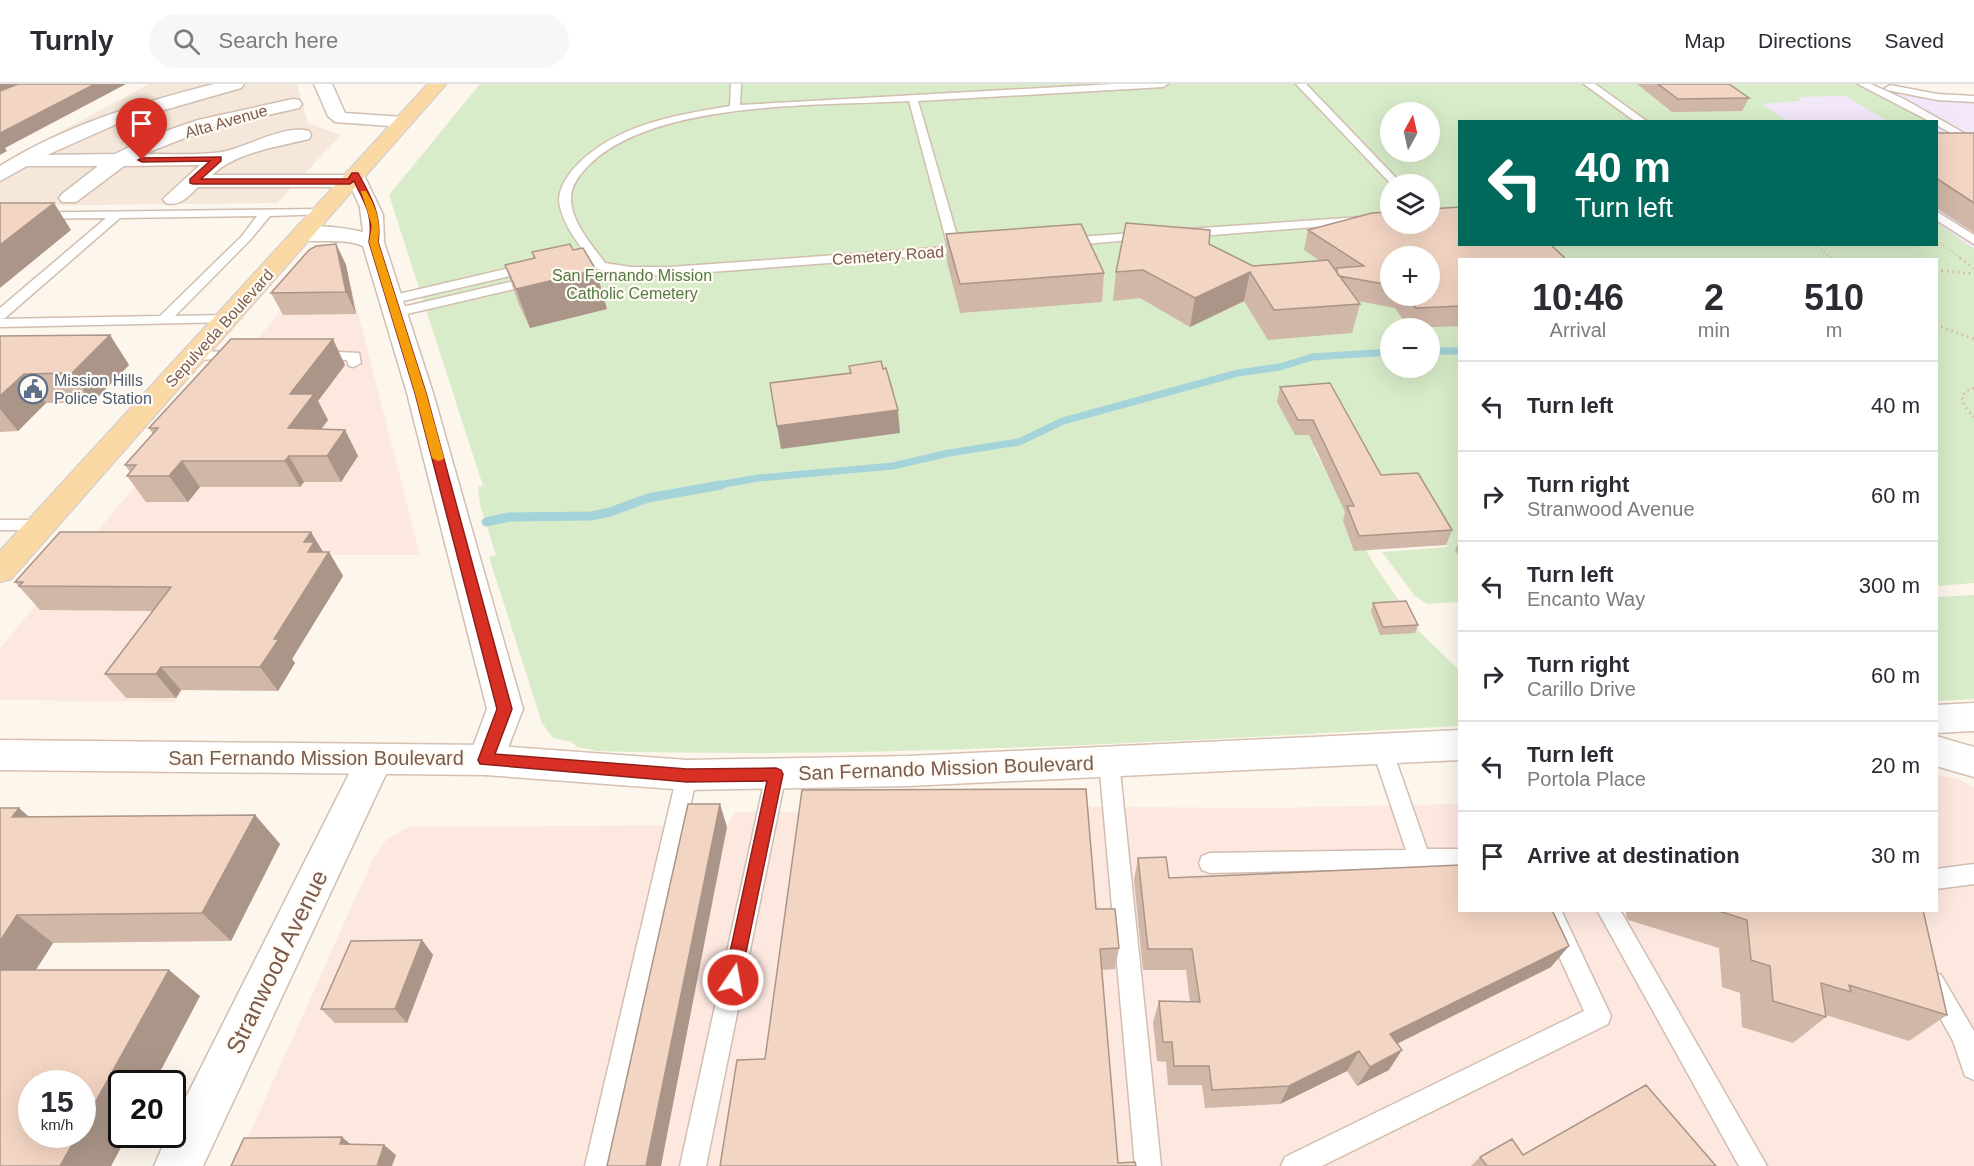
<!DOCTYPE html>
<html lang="en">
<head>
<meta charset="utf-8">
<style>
	:root { --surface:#fff; --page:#f7f7f7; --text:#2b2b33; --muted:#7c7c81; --line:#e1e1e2 }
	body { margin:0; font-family:Arial,sans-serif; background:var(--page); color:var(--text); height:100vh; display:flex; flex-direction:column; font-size:22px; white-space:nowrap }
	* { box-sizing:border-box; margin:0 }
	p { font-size:20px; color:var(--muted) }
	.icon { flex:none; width:33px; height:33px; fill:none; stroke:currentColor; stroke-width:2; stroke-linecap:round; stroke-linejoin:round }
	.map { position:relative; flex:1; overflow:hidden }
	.drawer { position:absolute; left:1458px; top:174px; width:480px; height:654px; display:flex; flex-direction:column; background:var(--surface); border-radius:0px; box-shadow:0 6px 24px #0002 }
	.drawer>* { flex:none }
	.hud { position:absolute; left:1458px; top:36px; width:480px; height:126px; border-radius:0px; box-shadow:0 6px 24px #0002; background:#00695c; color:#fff; overflow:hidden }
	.needle { width:39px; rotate:8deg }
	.fabs { position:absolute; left:1380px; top:18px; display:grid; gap:12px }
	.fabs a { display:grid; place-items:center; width:60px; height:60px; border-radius:50%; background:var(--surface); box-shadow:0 6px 24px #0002; font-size:30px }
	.speed { position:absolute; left:18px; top:986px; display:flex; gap:12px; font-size:30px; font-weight:700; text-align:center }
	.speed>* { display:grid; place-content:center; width:78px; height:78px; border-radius:50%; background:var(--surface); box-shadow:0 6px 24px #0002; line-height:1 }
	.speed small { font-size:15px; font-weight:400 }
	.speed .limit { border:3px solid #111; border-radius:9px; background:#fff; color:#111 }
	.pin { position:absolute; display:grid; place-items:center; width:51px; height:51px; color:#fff; margin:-62px -26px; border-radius:50% 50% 50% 0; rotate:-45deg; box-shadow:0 0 6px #0007 }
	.pin .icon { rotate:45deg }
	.me { position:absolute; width:66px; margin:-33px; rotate:12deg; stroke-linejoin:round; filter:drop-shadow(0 0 4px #0008) }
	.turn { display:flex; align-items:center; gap:21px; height:126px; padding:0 18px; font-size:27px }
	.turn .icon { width:78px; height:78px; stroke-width:2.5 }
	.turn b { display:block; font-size:42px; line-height:51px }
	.eta { display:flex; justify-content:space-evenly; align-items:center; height:102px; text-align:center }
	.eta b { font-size:36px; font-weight:800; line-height:42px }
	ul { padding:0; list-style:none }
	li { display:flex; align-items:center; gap:18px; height:90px; padding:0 18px; border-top:2px solid var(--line) }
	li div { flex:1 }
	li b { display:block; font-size:22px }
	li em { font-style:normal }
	header { display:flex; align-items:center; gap:36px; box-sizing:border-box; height:84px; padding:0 30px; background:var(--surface); border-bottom:2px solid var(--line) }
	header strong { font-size:28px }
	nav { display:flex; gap:33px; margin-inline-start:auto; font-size:21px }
	.search { width:420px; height:54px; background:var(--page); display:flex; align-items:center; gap:15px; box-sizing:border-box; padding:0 21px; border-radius:33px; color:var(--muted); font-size:22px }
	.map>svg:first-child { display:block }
	.residential { fill:#f5e8da }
	.commercial { fill:#fde8e0 }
	.education { fill:#f3e8fa }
	.green { fill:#d8ecc9; fill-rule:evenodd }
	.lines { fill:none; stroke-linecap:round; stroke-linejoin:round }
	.stream-far1 { stroke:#a5d3da; stroke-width:7 }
	.stream { stroke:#a5d3da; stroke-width:9 }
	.service-casing { stroke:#d1beb0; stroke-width:3 }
	.minor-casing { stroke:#d1beb0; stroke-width:3 }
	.secondary-casing { stroke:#d6c0b0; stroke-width:3 }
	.primary-casing { stroke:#dad1cd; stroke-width:3 }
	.path-far1 { stroke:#d9b8a5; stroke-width:2; stroke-dasharray:1 3; stroke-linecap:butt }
	.path { stroke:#d9b8a5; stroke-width:3; stroke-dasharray:1.5 4; stroke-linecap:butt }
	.service { fill:#fff; fill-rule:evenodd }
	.minor { fill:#fff; fill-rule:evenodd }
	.secondary { fill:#fff; fill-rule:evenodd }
	.primary { fill:#fbd9a5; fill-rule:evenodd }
	.wall { fill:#d1b7a8; fill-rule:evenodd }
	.shaded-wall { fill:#aa9588 }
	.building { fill:#f3d5c3; stroke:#aa9588; stroke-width:1.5 }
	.route { fill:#d93025; stroke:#8d1f18; stroke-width:1.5 }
	.slow { fill:#f59e0b }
	.labels { text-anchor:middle; stroke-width:4.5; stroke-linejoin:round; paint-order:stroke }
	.far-street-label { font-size:16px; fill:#7a5c4d; stroke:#fffaf3 }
	.far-park-label { font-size:16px; fill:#537a41; stroke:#fffaf3 }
	.far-service-label { font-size:16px; fill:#4e5e75; stroke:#fffaf3; text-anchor:start }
	.street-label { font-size:20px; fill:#7a5c4d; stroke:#fffaf3 }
	.near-street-label { font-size:24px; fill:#7a5c4d; stroke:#fffaf3 }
</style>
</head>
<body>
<header>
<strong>Turnly</strong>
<div class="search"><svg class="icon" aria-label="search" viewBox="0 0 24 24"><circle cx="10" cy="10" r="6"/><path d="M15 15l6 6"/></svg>Search here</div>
<nav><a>Map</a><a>Directions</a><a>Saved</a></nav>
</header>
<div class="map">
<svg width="1974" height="1082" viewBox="0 0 1974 1082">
	<rect width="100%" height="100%" fill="#fdf6ec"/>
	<path class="residential" d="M149,0H297L308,39L341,51L277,119L0,122V80Z"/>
	<path class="commercial" d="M346,182L420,471H271L175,618L0,616V564L310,192Z
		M1937,691L1960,696L1974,703V1082H235L373,775L387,755L408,743L727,741L736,728H799L822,721L1271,724L1459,720L1460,826H1936Z"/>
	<path class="education" d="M1934,8L1974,11V165L1937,139L1936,38L1787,37L1762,20L1800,17L1798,13Z"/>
	<path class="green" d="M480,0H1857L1931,37H1887L1846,12L1798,13L1801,17L1762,20L1787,37L1460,38V160H1936L1937,139L1974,165V499L1937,502L1936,176H1460L1459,518L1427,520L1415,512L1382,468L1448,463L1413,402L1379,404L1355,360L1313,363L1372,477L1420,548L1459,586V642C1172,657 885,675 597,667L577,663L572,658L553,654L542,639L489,473L496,471L480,421L478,403L483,402L389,111ZM1390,28H1430V68H1390ZM1390,100H1430V140H1390ZM1390,172H1430V212H1390ZM1390,244H1430V284H1390Z
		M1974,511V615L1937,617V513Z"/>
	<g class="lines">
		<path class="stream-far1" d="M1430,267H1460
			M713,402L758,394L893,382L949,369L1019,358L1063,337L1238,289L1280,283L1312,273L1390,268"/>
		<path class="stream" d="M486,438L509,433L591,432L610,428L648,414L721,401"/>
		<g class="service-casing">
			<path id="service" d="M731,0H741L740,21L1113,0H1168L1163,3L918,17L960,162H975V168L670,191H630L597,185C583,165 561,141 559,116C559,103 569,89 578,80C618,40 676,31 730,22ZM909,17L948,163L670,183H630L605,179C592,161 572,139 571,116C570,102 580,90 589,81C654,16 821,22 909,17Z
				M1296,0H1306L1402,100H1391Z
				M1584,0H1595L1648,38H1636Z
				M1858,0H1871L1904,15L1964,49L1955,51L1936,41V38H1931Z
				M1890,1L1937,10L1974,12V18L1937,16L1887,6L1885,4Z
				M322,125L326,126V130L270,132L250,156L175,232L227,231L234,235L232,238L0,243V235L160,232L242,152L257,132L120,134L5,234L0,235V224L106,134L0,135V129Z
				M1936,127L1974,151V160L1936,136Z
				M1390,131V137L1187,153L1181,149L1187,145Z
				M1147,148L1151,150V154L1064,162L1058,158L1064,154Z
				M532,179L538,183L536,186L390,220L384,216L390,212Z
				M536,192L540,193L542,196L540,199L394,233L388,229L394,225Z
				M239,267L244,268L246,271L244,274L193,276L186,272L193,268Z
				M318,267L359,269L361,279L354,283L349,282L347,276L313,274L311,271L313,268Z
				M0,436H42L48,437L50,441L48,445L42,446H0Z
				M1382,657L1389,659L1392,665L1427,765H1460V783L1210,789L1202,786L1199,779L1202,772L1210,769L1406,766L1372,665L1375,659Z
				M1109,669L1116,671L1119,677L1161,1082H1135L1099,677L1102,671Z
				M776,682L783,684L786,690L706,1082H680L766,690L769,684Z
				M687,683L694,685L697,691L611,1082H585L677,691L680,685Z
				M1974,780V800L1936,805V785Z
				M1538,826H1561L1611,932L1608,940L1322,1082H1281L1285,1073L1584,927Z
				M1597,826H1620L1767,1082H1739Z
				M1933,888L1941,891L1974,947V996L1965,992L1953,957L1921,899L1925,891Z"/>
		</g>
		<g class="minor-casing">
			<path id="minor" d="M214,0H244L241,4L119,39L47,71L115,70L154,51L198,36L293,15L299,16L302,20L299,24L210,44L144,70C167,70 191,71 214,69C243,67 280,40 309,47L311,51L309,55C276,63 237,68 212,91H345L348,87H362L383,131L384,158L433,309L523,625L499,687L486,691L473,687L468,676L487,625L407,309L363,162C341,153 318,160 295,155L292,150L295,145C317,140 342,143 363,148L360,123L351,103H198C188,112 181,123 166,119L163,115L200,81L124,82L76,118H62L59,114L62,110L98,82H27L0,97V82C66,41 139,19 214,0Z
				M314,0H332L345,29L403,33L409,34L412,38L409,42L403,43L335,38L328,32Z
				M375,660L388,664L393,675L203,1082H154L168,1050H172V1041L362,664Z"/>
		</g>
		<g class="secondary-casing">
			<path id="secondary" d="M1974,619V647L1936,649V621Z
				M1460,646V676L908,702L687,706L486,691L0,686V656L486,661L687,676L908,672Z
				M1936,652L1974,663V693L1936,682Z"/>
		</g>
		<g class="primary-casing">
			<path id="primary" d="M428,0H446L11,495L0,498V467Z"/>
		</g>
		<path class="path-far1" d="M1940,159L1962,175
			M1815,160L1832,175"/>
		<path class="path" d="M1830,174L1833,176
			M1960,174L1974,184
			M1936,186L1974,190
			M1936,241L1974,255
			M1974,304L1966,307L1962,313L1965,323L1974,333"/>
		<use href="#service" class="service"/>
		<use href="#minor" class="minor"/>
		<use href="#secondary" class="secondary"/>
		<use href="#primary" class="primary"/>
	</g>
	<path class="wall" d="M1637,0H1729L1749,14L1742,27L1672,28Z
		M1936,49H1974V149L1936,124Z
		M1308,146L1460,176V242L1409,244L1395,224L1358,217L1360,220L1352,249L1268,256L1244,217L1190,243L1140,214L1113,217L1116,188L1209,160L1253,182L1320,177L1304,166ZM1390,172L1430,212H1390Z
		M946,150L1104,189L1102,218L960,229L947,178Z
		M336,160L346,181L356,230L283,231L271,209Z
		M532,168L607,225L530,244L519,221L505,181L534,175Z
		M110,251L129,281L92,319H46L18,347L0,348V252Z
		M345,281L318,317L328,336L321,345L345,346L358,372L341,398H304L300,403H200L188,418H146L127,392L130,388L125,381L153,350L149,344Z
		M1280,303L1381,391L1452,446L1446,461L1354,467L1343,437L1345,428L1309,351H1295L1277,318Z
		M1460,456V474L1455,466Z
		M323,468H329L343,492L292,575L295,579L278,607L181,606L176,614H126L105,590L153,527L40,526L15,498Z
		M1373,519L1418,541L1415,549L1380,551L1371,527Z
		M0,724L30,733L255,731L280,760L231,857L53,859L36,886L200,912L154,999H122V1050H128L111,1082H0Z
		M1138,774L1169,794L1551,883L1397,960L1389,986L1357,1002L1347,987L1280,1020L1205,1024L1202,1001H1168L1166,978L1157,977L1153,938L1159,917L1190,918L1186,886H1143L1134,796Z
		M1096,825L1119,864L1115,885L1102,886L1118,1079L1136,1082H720L765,975Z
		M1626,826H1923L1947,931L1909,957L1826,931V933L1793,959L1742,943L1740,909L1722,903L1719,864L1628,836L1626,831Z
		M422,856L433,871L407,939H335L321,925Z
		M1523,1071L1716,1082H1471L1480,1073Z"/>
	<path class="shaded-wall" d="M0,0H18L0,9Z
		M95,0H126L5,64L7,67L0,71V49Z
		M54,119L71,146L0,204V161Z
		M336,160L346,181L356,230L346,208Z
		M596,186L607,225L530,244L516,205Z
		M1250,188L1244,217L1190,243L1195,214Z
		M110,251L129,281L92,319L72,289Z
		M333,255L345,281L318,317L328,336L303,370L288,344L290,310Z
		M24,290L46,319L18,347L0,325V312Z
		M898,326L900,349L781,365L777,342Z
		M345,346L358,372L341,398L327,372Z
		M289,372L304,398L300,403L285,377Z
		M182,377L200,403L188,418L169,392Z
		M311,448L325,471L329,468L343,492L292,575L295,579L278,607L260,583L308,468L304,458Z
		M161,583L181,606L176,614L156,590Z
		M720,720L727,743L661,1082H646Z
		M19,724L52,753L12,733Z
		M255,731L280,760L231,857L202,829Z
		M17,831L53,859L19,912L0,899V857Z
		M422,856L433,871L407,939L395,925Z
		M1569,862L1551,883L1378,969L1390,950Z
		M169,886L200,912L154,999H122V1050H128L111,1082H60L78,1050H82V1042Z
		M1402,966L1389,986L1357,1002L1370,983Z
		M1359,967L1347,987L1280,1020L1289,1002Z
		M342,1053L355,1064L340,1060Z
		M384,1061L396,1071L392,1082H377Z"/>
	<path class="building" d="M18,0H95L0,49V7Z
		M1658,0H1729L1749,14L1678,15Z
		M1936,49H1974V119L1936,94Z
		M0,119H54L0,161Z
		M1460,123V160H1550L1567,176H1460V222L1416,224L1407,212H1430V172H1390V201L1339,192L1337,189V184L1364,182L1308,146L1372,129L1390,128V140H1430V125Z
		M1126,139L1210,146L1209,160L1253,182L1328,176L1360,220L1274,226L1250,188L1195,214L1143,186L1116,188Z
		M1081,140L1104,189L960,200L946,150Z
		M336,160L346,208L271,209L309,166L316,162Z
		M570,160L573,166L583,164L596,186L516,205L505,181L535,174L532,168Z
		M110,251L72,289L24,290L0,312V252Z
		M231,255H333L290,310H314L288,344L345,346L327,372H289L285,377H182L169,392H127L136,381H125L158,344H149Z
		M881,277L883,285L886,284L898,326L777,342L770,299L851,289L849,282Z
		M1330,299L1381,391L1418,389L1452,446L1359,452L1347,422H1354L1313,336H1298L1280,303Z
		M60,448H311L304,458H314L308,468H329L274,555H279L260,583H161L156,590H105L171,503L19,502L23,498H15Z
		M1406,517L1418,541L1383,543L1373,519Z
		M1086,705L1096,825H1115L1119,864L1100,865L1118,1079L1135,1078L1136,1082H720L737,976L765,975L802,706Z
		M688,720H720L646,1082H607Z
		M0,724H19L12,733L255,731L202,829L17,831L0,857Z
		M1166,773L1169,794L1460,781V826H1552L1569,862L1390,950L1402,966L1370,983L1359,967L1289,1002L1212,1006L1209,982H1174L1172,958H1163L1159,917L1200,918L1192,865H1148L1138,774Z
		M1716,826H1923L1947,931L1849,901L1851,908L1821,899L1826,933L1773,917L1770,882L1751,876L1747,836Z
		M422,856L395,925H321L351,857Z
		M0,886H169L82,1042V999H32V1050H78L60,1082H0Z
		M1646,1001L1716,1082H1487L1480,1073L1512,1055L1523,1071Z
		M342,1053L340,1060L384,1061L377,1082H231L244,1054Z"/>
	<path class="route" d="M221,73V77L201,95H348L352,89H358C371,112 382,132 378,158L426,309L512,625L495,670L687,685L776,684L781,686L783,690L739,902L733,904L727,902L724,896L767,697L687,698L480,680L478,676L497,625L415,309L369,158C374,132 365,120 354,97L350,100H193L190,99V95L210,77L142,78L138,76L142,74Z"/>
	<path class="slow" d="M361,107H366C377,125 381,138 378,158L426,309L444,374L442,376L438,377L432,374L415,309L369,158L372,142Z"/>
	<defs>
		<g id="civic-ring" transform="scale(1.5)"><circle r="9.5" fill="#fffaf3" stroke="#5c6f8a" stroke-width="1.5"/><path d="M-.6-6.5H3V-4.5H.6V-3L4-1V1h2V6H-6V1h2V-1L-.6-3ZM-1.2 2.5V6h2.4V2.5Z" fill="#5c6f8a"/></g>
	</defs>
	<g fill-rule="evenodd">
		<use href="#civic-ring" x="33" y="305"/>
	</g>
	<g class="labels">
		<g class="far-street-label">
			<text transform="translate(226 37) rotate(-16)" y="6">Alta Avenue</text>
			<text transform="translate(888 171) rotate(-4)" y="6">Cemetery Road</text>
			<text transform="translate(219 244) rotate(-48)" y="6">Sepulveda Boulevard</text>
		</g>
		<g class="far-park-label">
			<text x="632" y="197">San Fernando Mission<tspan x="632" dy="18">Catholic Cemetery</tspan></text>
		</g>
		<g class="far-service-label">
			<text x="54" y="302">Mission Hills<tspan x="54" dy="18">Police Station</tspan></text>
		</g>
		<g class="street-label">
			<text x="316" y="681">San Fernando Mission Boulevard</text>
			<text transform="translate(946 684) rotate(-2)" y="7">San Fernando Mission Boulevard</text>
		</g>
		<g class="near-street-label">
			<text transform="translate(277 878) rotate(-64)" y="8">Stranwood Avenue</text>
		</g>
	</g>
</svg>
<div class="fabs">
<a><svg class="needle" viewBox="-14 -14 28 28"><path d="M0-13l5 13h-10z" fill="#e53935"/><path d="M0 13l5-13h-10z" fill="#7c7c81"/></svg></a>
<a><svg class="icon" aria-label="layers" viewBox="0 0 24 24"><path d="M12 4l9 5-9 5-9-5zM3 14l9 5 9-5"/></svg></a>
<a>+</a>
<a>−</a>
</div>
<div class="speed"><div>15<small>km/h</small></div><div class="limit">20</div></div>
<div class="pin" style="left:142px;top:76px;background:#d93025"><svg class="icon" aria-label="arrive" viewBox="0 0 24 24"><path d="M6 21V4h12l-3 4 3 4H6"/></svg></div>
<svg class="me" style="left:733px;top:896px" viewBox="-20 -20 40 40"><circle r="17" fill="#d93025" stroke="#fff" stroke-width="3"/><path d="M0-11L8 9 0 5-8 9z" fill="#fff"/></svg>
<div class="hud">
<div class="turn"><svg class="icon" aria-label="left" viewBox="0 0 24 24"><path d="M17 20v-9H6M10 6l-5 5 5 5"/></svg><div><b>40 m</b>Turn left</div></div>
</div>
<section class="drawer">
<div class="eta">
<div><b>10:46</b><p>Arrival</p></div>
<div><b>2</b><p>min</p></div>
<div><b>510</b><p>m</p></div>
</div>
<ul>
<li><svg class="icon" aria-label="left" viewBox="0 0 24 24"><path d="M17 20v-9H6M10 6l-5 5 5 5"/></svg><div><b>Turn left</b></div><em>40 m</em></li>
<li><svg class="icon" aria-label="right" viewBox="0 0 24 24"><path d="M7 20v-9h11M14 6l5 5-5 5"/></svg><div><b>Turn right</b><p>Stranwood Avenue</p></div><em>60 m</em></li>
<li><svg class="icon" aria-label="left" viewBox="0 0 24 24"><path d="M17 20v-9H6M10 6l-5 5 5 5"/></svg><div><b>Turn left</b><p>Encanto Way</p></div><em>300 m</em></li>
<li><svg class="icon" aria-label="right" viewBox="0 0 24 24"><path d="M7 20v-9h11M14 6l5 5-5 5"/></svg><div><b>Turn right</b><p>Carillo Drive</p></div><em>60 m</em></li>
<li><svg class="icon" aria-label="left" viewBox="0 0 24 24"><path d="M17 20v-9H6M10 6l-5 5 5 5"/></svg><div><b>Turn left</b><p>Portola Place</p></div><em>20 m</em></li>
<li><svg class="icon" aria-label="arrive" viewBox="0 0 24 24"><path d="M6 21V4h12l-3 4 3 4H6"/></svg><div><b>Arrive at destination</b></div><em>30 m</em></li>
</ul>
</section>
</div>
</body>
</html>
